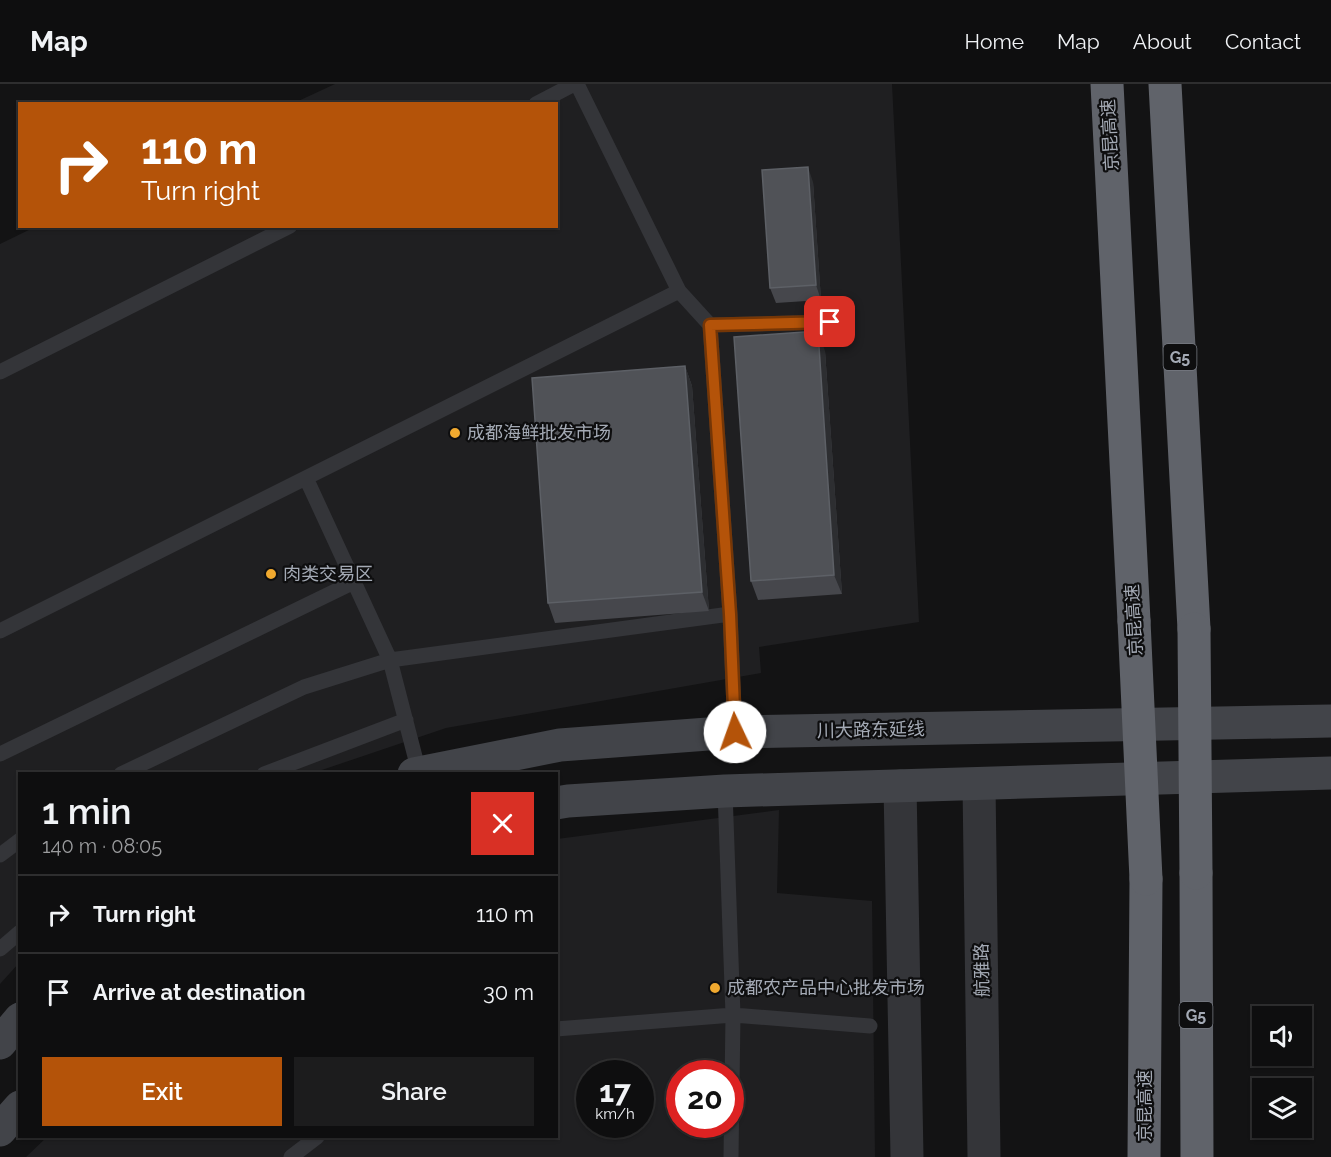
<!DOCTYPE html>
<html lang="en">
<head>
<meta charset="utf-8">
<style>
	:root { --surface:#0e0e0f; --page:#1c1c1d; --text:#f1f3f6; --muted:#9b9c9e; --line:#2e2e2f; --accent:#b45309 }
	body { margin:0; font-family:Raleway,"Noto Sans SC",sans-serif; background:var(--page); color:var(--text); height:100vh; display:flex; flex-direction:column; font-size:22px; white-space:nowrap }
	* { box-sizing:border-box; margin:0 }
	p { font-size:20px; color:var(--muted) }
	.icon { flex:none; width:33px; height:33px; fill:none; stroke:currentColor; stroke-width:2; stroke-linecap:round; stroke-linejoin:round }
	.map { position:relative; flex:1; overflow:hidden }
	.drawer { position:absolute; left:18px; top:688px; width:540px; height:366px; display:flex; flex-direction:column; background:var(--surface); border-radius:0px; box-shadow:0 2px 4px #0004,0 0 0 2px var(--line) }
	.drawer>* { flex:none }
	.hud { position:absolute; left:18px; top:18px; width:540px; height:126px; border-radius:0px; box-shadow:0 2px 4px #0004,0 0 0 2px var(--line); background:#b45309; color:#fff; overflow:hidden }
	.controls { position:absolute; left:1252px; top:922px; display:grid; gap:12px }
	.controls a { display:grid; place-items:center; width:60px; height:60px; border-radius:0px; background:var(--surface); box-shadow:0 2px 4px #0004,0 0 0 2px var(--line); font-size:30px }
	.speed { position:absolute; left:576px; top:976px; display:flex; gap:12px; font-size:30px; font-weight:700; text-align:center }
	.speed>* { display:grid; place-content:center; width:78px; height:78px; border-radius:50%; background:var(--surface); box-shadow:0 2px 4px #0004,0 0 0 2px var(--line); line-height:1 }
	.speed small { font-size:15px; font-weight:400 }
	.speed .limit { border:9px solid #d22; background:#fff; color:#111 }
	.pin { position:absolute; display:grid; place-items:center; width:51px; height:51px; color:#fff; margin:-26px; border-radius:12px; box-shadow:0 3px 9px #0006 }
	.me { position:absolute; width:66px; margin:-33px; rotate:357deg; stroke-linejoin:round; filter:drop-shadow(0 0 4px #0008) }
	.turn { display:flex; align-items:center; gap:21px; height:126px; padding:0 24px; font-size:27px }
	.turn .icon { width:78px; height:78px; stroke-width:2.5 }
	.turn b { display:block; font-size:42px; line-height:51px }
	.round { display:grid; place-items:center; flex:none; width:63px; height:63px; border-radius:0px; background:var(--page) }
	.head { display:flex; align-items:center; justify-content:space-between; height:102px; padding:0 24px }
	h1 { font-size:36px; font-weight:600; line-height:45px }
	.cta { display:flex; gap:12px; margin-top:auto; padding:12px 24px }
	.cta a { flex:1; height:69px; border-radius:0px; background:var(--accent); color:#fff; font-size:24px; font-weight:600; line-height:69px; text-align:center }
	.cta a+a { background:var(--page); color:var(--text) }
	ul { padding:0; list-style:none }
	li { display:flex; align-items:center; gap:18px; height:78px; padding:0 24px; border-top:2px solid var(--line) }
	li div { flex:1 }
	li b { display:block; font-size:22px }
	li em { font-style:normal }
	header { display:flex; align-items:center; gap:36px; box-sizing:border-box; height:84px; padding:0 30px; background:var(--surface); border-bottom:2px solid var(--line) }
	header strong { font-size:28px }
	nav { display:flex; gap:33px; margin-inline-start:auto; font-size:21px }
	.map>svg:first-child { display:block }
	.built { fill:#1f1f21; fill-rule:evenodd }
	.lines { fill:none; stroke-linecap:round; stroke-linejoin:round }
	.service { stroke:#343539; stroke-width:15 }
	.tertiary { stroke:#343539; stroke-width:33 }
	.secondary { stroke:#424449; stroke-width:33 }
	.motorway { stroke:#60636a; stroke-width:33 }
	.motorway-bridge { stroke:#60636a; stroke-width:33 }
	.wall { fill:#46474c }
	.shaded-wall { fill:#2d2e31 }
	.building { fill:#505257; stroke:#5d6066; stroke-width:1.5 }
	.route-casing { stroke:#753606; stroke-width:15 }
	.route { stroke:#b45309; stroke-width:10 }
	.poi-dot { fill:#f0a92f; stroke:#0e0e0f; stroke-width:2 }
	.labels { text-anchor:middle; stroke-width:4.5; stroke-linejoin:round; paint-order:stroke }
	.shield { fill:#0e0e0f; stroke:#777b83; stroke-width:1.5 }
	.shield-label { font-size:16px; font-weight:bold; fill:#a4aab5 }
	.street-label { font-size:18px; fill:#a4aab5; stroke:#0e0e0f }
	.poi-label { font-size:18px; fill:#a4aab5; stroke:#0e0e0f; text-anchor:start }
</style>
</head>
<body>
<header>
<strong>Map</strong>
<nav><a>Home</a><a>Map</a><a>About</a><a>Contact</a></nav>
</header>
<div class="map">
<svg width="1331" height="1073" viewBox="0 0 1331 1073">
	<rect width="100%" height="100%" fill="#131314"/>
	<path class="built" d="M335,0H892L919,538L759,563L761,589L446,644L310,690H20L19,879L0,900V160L37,142H556V20L294,19Z
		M779,726L777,809L872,817L875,1073H26L47,1053H556L557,755ZM590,990H640V1041H590ZM680,990H730V1041H680Z"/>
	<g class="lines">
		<path class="service" d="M536,20L574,0
			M679,207L710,241L730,530L735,648
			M710,241L830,238
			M0,288L290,142
			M306,394L390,576L419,688
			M0,547L679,207L577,0
			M0,670L354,498
			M121,690L304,603L390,576L730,530
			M264,690L406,636
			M725,707L733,931L731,1073
			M0,771L20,756
			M0,865L20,848
			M556,945L733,931L870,942
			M291,1073L317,1053"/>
		<path class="tertiary" d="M979,700L984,1073
			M900,702L907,1073"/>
		<path class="secondary" d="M414,690L560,661L735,648L1331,637
			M556,719L568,717L725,707L1331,689
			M0,959L20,935
			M0,1046L20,1023"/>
		<path class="motorway" d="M1107,0L1134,537
			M1165,0L1194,545
			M1196,789L1197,1073
			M1144,1073L1146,795"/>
		<path class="motorway-bridge" d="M1134,537L1146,795
			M1194,545L1196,789"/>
	</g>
	<path class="wall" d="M813,98L821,216L776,219L770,204Z
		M825,267L842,510L758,516L751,497Z
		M685,282L692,302L709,527L555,539L548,519Z"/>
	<path class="shaded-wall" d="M808,83L813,98L821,216L816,201Z
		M818,247L825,267L842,510L834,491Z
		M685,282L692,302L709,527L702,508Z"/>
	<path class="building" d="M808,83L816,201L770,204L762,86Z
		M818,247L834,491L751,497L734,253Z
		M685,282L702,508L548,519L532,294Z"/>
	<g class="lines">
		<g class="route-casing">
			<path id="route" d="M735,648L730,530L710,241L830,238"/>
		</g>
		<use href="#route" class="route"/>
	</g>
	<g class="poi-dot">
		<circle cx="455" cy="349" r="6"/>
		<circle cx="271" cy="490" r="6"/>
		<circle cx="715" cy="904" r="6"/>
	</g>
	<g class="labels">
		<g class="shield">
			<rect x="1163.5" y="260" width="33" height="26" rx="4.5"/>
			<rect x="1179.5" y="918" width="33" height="26" rx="4.5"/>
		</g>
		<g class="shield-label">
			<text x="1180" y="279">G5</text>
			<text x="1196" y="937">G5</text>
		</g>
		<g class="street-label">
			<text transform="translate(1110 51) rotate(-93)" y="6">京昆高速</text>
			<text transform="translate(1134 536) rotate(-93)" y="6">京昆高速</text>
			<text transform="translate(871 646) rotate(-1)" y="6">川大路东延线</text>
			<text transform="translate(982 886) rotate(-91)" y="6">航雅路</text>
			<text transform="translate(1145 1022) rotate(-90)" y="6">京昆高速</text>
		</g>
		<g class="poi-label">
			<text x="467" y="355">成都海鲜批发市场</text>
			<text x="283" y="496">肉类交易区</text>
			<text x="727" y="910">成都农产品中心批发市场</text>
		</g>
	</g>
</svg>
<div class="controls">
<a><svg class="icon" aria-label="sound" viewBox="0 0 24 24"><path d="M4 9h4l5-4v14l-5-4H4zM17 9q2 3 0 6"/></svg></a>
<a><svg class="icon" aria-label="layers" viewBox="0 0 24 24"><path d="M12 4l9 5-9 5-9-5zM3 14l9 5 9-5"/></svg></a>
</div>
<div class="speed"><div>17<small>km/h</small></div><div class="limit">20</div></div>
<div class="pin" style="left:830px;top:238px;background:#d93025"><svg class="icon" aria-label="arrive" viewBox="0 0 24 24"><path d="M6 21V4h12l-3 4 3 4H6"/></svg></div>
<svg class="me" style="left:735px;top:648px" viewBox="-20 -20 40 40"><circle r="19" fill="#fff"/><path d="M0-13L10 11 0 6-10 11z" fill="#b45309"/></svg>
<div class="hud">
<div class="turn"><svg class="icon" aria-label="right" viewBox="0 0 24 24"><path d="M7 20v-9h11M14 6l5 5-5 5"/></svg><div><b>110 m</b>Turn right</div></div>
</div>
<section class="drawer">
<div class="head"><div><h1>1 min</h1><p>140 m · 08:05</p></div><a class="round" style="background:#d93025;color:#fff"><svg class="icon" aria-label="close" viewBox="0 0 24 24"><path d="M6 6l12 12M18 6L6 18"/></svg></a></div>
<ul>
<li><svg class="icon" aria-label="right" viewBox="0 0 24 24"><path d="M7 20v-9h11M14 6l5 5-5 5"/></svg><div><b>Turn right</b></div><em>110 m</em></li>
<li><svg class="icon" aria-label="arrive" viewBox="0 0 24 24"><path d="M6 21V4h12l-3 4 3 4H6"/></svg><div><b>Arrive at destination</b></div><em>30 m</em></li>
</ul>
<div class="cta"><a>Exit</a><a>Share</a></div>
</section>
</div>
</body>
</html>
